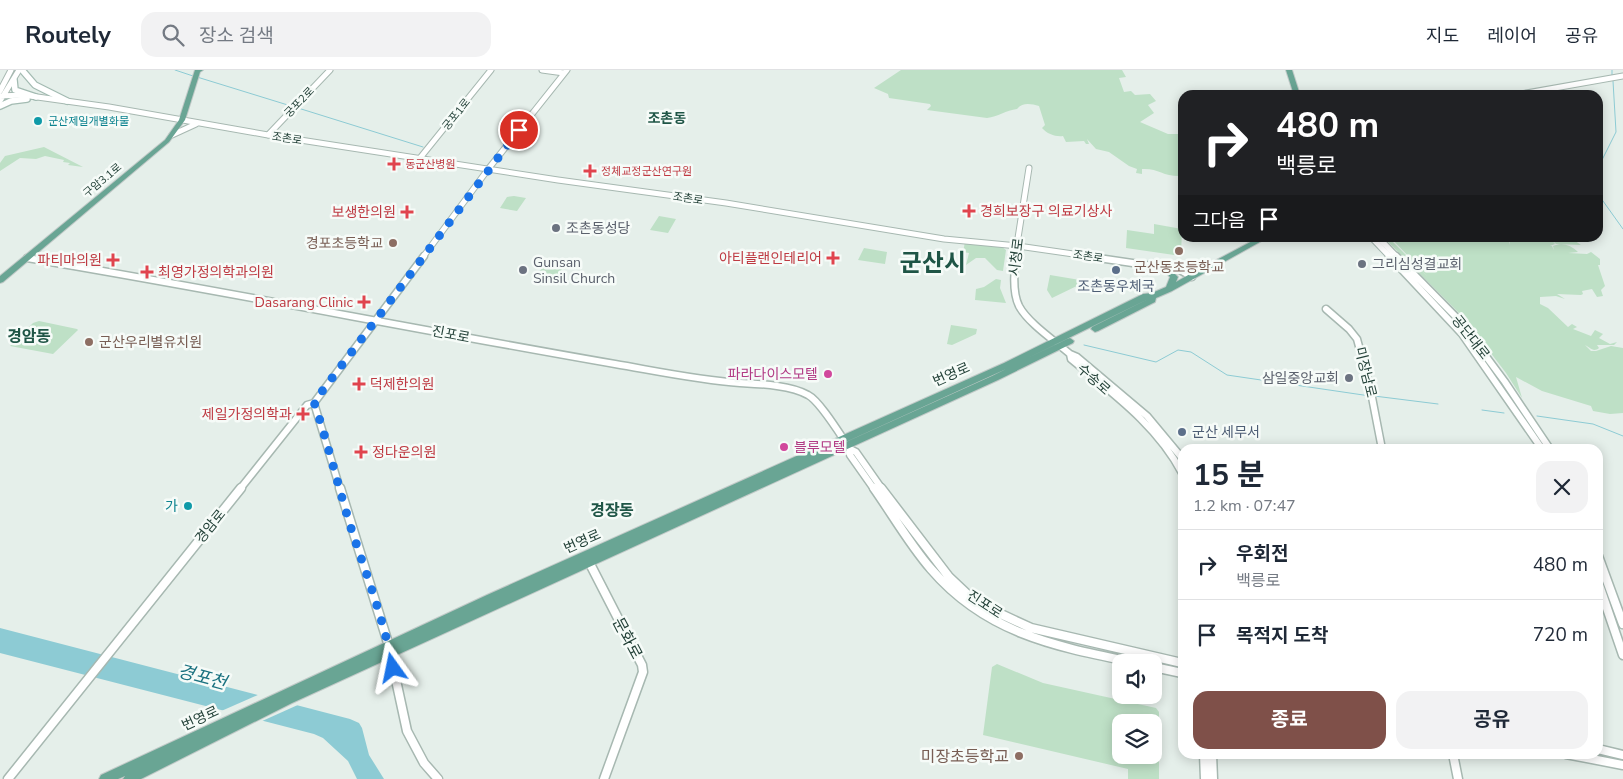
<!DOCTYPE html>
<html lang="ko">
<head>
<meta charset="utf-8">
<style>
	:root { --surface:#fff; --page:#f2f2f3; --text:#1f2937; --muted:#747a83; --line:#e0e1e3; --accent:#7f5049 }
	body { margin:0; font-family:"Nunito Sans","Noto Sans KR",sans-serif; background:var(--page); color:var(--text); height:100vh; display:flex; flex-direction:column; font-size:19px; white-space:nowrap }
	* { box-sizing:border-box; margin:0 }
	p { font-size:16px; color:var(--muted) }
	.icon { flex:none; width:28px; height:28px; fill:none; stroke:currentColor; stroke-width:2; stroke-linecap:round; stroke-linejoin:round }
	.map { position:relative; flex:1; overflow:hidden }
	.details { position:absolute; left:1178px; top:374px; width:425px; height:315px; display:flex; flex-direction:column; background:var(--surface); border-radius:15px; box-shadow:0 2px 12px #0003 }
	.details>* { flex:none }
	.banner { position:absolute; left:1178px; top:20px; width:425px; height:152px; border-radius:15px; box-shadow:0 2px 12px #0003; background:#202124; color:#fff; overflow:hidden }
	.fabs { position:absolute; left:1112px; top:584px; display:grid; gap:10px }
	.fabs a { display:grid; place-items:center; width:50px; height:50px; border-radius:10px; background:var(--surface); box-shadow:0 2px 12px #0003; font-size:25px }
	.pin { position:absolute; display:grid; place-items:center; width:42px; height:42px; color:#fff; margin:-21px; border:2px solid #fff; border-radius:50%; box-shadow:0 1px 5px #0007 }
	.me { position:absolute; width:55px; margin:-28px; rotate:348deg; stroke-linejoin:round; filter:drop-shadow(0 0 4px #0008) }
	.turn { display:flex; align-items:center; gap:18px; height:105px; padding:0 15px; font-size:22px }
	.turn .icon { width:65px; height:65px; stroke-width:2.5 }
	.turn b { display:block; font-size:35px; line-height:42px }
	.then { display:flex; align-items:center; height:48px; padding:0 15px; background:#0003; gap:10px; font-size:19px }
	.round { display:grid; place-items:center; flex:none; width:52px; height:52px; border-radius:15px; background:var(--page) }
	.summary { display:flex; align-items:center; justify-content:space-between; height:85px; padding:0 15px }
	h1 { font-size:30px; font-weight:700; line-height:38px }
	.cta { display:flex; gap:10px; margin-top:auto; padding:10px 15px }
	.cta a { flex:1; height:58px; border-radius:15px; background:var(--accent); color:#fff; font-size:20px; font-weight:700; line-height:58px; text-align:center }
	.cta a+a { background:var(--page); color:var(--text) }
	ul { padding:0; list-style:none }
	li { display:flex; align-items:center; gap:15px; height:70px; padding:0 15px; border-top:1px solid var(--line) }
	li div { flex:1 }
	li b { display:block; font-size:19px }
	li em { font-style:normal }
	header { display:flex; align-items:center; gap:30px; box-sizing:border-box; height:70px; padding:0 25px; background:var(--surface); border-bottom:1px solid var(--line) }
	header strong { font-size:24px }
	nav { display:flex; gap:28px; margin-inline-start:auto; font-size:18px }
	.search { width:350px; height:45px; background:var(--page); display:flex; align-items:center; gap:12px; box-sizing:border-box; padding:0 18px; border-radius:15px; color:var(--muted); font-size:19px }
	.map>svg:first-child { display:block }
	.green { fill:#bee0c6; fill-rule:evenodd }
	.water { fill:#8dcbd4 }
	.pier { fill:#e5efea }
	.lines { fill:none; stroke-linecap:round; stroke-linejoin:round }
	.stream { stroke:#8dcbd4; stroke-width:1 }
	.tertiary-far2-casing { stroke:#a7b8b1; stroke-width:7 }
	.tertiary-far1-casing { stroke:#a7b8b1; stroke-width:9 }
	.tertiary-casing { stroke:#a7b8b1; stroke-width:11 }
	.secondary-casing { stroke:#a3bbb2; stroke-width:8 }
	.primary-casing { stroke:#c2cac8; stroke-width:2 }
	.tertiary-far2 { stroke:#fff; stroke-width:5 }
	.tertiary-far1 { stroke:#fff; stroke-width:6 }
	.tertiary { stroke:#fff; stroke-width:8 }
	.secondary { stroke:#fff; stroke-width:5.5 }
	.primary { fill:#69a594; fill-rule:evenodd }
	.route { stroke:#1a73e8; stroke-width:9; stroke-dasharray:0 16.2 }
	.culture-dot { fill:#0f9aa8; stroke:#f6fbf8; stroke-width:2 }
	.health-dot { fill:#e0444e; stroke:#f6fbf8; stroke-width:2 }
	.worship-dot { fill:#6b7280; stroke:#f6fbf8; stroke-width:2 }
	.education-dot { fill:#8d6e63; stroke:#f6fbf8; stroke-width:2 }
	.service-dot { fill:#5c6f8a; stroke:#f6fbf8; stroke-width:2 }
	.hotel-dot { fill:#d1479c; stroke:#f6fbf8; stroke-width:2 }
	.labels { text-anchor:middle; stroke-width:5; stroke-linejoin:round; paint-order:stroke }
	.far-street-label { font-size:11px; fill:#244239; stroke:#f6fbf8 }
	.far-culture-label { font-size:11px; fill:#0d838f; stroke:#f6fbf8; text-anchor:start }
	.far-health-label { font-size:11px; fill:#be3a42; stroke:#f6fbf8; text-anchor:start }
	.far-quarter-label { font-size:14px; font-weight:bold; fill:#1f5546; stroke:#f6fbf8 }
	.health-label { font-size:14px; fill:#be3a42; stroke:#f6fbf8; text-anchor:end }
	.worship-label { font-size:14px; fill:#5b616d; stroke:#f6fbf8; text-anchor:start }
	.education-label { font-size:14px; fill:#785e54; stroke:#f6fbf8; text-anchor:end }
	.street-label { font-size:14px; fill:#244239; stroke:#f6fbf8 }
	.service-label { font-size:14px; fill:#4e5e75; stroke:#f6fbf8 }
	.hotel-label { font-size:14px; fill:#b23c85; stroke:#f6fbf8; text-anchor:end }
	.culture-label { font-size:14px; fill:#0d838f; stroke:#f6fbf8; text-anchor:end }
	.quarter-label { font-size:16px; font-weight:bold; fill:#1f5546; stroke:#f6fbf8 }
	.near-street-label { font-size:16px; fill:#244239; stroke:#f6fbf8 }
	.near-education-label { font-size:16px; fill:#785e54; stroke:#f6fbf8; text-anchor:end }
	.near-water-label { font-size:18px; font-style:italic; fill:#1b7280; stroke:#f6fbf8 }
	.town-label { font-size:24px; font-weight:bold; fill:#1f5546; stroke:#f6fbf8 }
</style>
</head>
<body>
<header>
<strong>Routely</strong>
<div class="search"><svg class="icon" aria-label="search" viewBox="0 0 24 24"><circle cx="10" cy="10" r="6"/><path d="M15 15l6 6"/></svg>장소 검색</div>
<nav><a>지도</a><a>레이어</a><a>공유</a></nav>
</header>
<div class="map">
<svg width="1623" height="709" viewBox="0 0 1623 709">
	<rect width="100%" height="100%" fill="#e5efea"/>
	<path class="green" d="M901,0H1122L1126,7L1119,8L1124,22L1131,21L1135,25L1150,24L1156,31L1148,35L1154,43L1140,52L1168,64H1182V106C1163,107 1159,98 1142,99V104L1136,103L1137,99L1129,96L1109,82L1096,79L1087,69L1089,74H1086L1084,71L1066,72L1063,66C1056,67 1047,64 1042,58L1045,55L1039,36C1031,34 1023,32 1017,39C1006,40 998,47 987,48L927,40L931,36L930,34L889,28L888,24L874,18Z
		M44,77L83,97L68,95L70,93L63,92L64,90L45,86L36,89L20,88L0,101V93L5,86Z
		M514,126L526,128L517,141L500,138L507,127Z
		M659,146L676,149L668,163L650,160Z
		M1154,154L1182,159L1181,186L1126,178L1127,160L1154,164Z
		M1384,168H1389L1428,207L1391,168H1513L1509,170L1510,175V171L1515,168H1571L1581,175L1556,174L1553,171L1554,168L1552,170L1555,174L1550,176H1552L1554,180L1553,176C1562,172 1571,175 1578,182L1568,183L1587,184L1591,182L1600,189V195H1598L1605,216L1601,220L1603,226L1597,227L1592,219L1582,221L1583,224L1581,225L1557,224L1565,229L1556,226L1540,227V234L1548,238L1568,257L1572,254L1577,257L1573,259L1591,266L1595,260L1603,264L1599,268L1610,274L1617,272L1614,275H1597L1599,278C1593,283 1590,277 1585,275L1591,281H1596L1611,276L1623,278V343L1610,344L1593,341L1591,336L1542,321L1516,307L1522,328L1506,303L1465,249Z
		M965,172L1002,177L1006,180L1003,201L997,200L985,188H976L966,195L969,183L963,182Z
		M864,178L887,182L885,194L858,190Z
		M548,191L565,194L554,212L536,209L545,192Z
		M1050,205L1080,210L1083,213L1052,228L1047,220Z
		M996,209L1001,210L1000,218L1006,233L975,230L976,219L984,217Z
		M39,251L77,259L78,260L53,284L10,276L33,253Z
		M951,255L977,259L976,264L952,275L947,274Z
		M997,594L1043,613L1156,638L1159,642V709H1128V699L983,665L992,597ZM1121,652H1154V685H1121Z"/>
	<path class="water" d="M0,558L350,649L359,653L362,658L369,685L384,709H357L348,691L323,668L314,664L0,583Z"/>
	<path class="pier" d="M260,624L300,634L260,652L219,642Z"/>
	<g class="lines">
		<path class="stream" d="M175,0L193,6
			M1612,0V7
			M197,7L291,36
			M298,38L423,77
			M1598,98L1616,62L1613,11
			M1598,124L1623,159
			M1084,275L1156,292L1178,280L1191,282L1227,305L1370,326
			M1374,326L1438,334
			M1482,340L1504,343
			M1537,346L1593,354L1623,366"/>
		<g class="tertiary-far2-casing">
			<path id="tertiary-far2" d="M542,0L564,3
				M0,21L11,0
				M1515,25L1623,6
				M0,26L23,25L109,37L268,65L558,110L726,133L944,169L1018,176L1094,187
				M0,31L19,0
				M172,65L196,54
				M268,65L330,0
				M420,88L491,0
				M1372,168L1390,187
				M1379,168L1397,187
				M423,187L489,98L567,0
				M1015,187L1029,98"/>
		</g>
		<g class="tertiary-far1-casing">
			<path id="tertiary-far1" d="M1016,186C1014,201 1012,222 1019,236C1028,253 1055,271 1070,284
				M1085,186L1180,200L1192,207
				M1389,186L1462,264L1542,379
				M1396,186L1459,250L1505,312L1550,379
				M27,188C224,221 419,260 615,294C656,301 698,310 740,313C759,314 791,315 808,325C820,331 841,366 850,379
				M1326,239L1349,259L1357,269L1370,317L1382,379
				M1182,388L1147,346L1077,287L1070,284L1071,289C1112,323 1157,355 1182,403
				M240,419L307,335L314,333
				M340,419L314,333L424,186
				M874,419L850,385V379L856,382L882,419"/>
		</g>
		<g class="tertiary-casing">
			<path id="tertiary" d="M340,418L388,573L407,661L424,693L438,709
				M874,418C893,445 910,475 931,499C986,563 1054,576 1132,592
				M881,418L949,507L967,524L990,539L1031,558L1182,593
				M1598,486L1623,554
				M587,488L642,595L643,602L604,709
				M1598,512L1623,585
				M1154,597L1182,603
				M1598,679L1623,685
				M1204,684L1205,709
				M1212,684L1213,709
				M1453,684L1458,709
				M1566,684L1623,695
				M8,709L241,418"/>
		</g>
		<g class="secondary-casing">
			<path id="secondary" d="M22,0L35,15L67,31
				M14,10L15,20L36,27
				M0,36L11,31L27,29"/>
		</g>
		<g class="primary-casing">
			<path id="primary" d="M195,0H203L200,2L185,50L169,72L3,212L0,213V206L165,70L179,50Z
				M1286,0H1292L1300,25H1294Z
				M1258,168H1267L1172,221L1156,228L1155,232L1098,261L1095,262L1091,259L1092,257L1148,229L1026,289L1067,269L1070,268L1074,271L1073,273L998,310L292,633L141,709H123L125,706L118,709H99L101,705L487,525L1004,293L1143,224L1152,223L1166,217L1170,207L1160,197L1161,195L1209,194ZM1171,200H1197L1176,212L1178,207ZM1006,299L992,306L815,386Z"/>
		</g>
		<use href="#tertiary-far2" class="tertiary-far2"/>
		<use href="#tertiary-far1" class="tertiary-far1"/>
		<use href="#tertiary" class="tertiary"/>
		<use href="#secondary" class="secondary"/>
		<use href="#primary" class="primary"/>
	</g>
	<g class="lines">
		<path class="route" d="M393,598C384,550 366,504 351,458C338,416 328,374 314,332L519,60"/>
	</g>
	<g class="culture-dot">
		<circle cx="38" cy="51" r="5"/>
		<circle cx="188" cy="436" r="5"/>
	</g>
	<g class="health-dot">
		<path d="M391.5 86.5h5v5h5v5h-5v5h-5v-5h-5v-5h5z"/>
		<path d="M587.5 93.5h5v5h5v5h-5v5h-5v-5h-5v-5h5z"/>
		<path d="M966.5 133.5h5v5h5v5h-5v5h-5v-5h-5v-5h5z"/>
		<path d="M404.5 134.5h5v5h5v5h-5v5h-5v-5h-5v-5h5z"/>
		<path d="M830.5 180.5h5v5h5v5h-5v5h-5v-5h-5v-5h5z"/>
		<path d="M110.5 182.5h5v5h5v5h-5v5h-5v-5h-5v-5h5z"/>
		<path d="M144.5 194.5h5v5h5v5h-5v5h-5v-5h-5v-5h5z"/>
		<path d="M361.5 224.5h5v5h5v5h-5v5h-5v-5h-5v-5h5z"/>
		<path d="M356.5 306.5h5v5h5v5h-5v5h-5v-5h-5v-5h5z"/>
		<path d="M300.5 336.5h5v5h5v5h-5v5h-5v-5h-5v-5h5z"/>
		<path d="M358.5 374.5h5v5h5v5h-5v5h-5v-5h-5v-5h5z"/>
	</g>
	<g class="worship-dot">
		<circle cx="556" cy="158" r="5"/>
		<circle cx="1362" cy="194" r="5"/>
		<circle cx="523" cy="200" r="5"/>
		<circle cx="1349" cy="308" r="5"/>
	</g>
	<g class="education-dot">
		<circle cx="393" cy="173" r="5"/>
		<circle cx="1179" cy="181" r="5"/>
		<circle cx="89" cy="272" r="5"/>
		<circle cx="1019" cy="686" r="5"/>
	</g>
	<g class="service-dot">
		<circle cx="1116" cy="200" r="5"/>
		<circle cx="1182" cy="362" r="5"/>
	</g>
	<g class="hotel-dot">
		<circle cx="828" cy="304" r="5"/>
		<circle cx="784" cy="377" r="5"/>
	</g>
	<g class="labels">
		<g class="far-street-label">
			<text transform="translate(299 32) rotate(-46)" y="4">궁포2로</text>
			<text transform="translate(456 44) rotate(-51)" y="4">궁포1로</text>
			<text transform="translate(287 68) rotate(8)" y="4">조촌로</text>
			<text transform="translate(102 110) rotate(-40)" y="4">구암3.1로</text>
			<text transform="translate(688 128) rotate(8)" y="4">조촌로</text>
			<text transform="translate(1088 186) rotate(8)" y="4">조촌로</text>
		</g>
		<g class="far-culture-label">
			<text x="48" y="55">군산제일개별화물</text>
		</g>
		<g class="far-health-label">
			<text x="405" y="98">동군산병원</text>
			<text x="601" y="105">정체교정군산연구원</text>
		</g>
		<g class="far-quarter-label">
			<text x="667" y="53">조촌동</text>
		</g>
		<g class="health-label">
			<text x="980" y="146" text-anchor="start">경희보장구 의료기상사</text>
			<text x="396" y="147">보생한의원</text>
			<text x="822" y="193">아티플랜인테리어</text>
			<text x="102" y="195">파티마의원</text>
			<text x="158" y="207" text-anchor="start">최영가정의학과의원</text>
			<text x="353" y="237">Dasarang Clinic</text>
			<text x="370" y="319" text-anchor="start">덕제한의원</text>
			<text x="292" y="349">제일가정의학과</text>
			<text x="372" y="387" text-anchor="start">정다운의원</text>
		</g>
		<g class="worship-label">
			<text x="566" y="163">조촌동성당</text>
			<text x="533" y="197">Gunsan<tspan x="533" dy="16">Sinsil Church</tspan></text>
			<text x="1372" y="199">그리심성결교회</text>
			<text x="1339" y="313" text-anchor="end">삼일중앙교회</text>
		</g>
		<g class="education-label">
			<text x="383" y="178">경포초등학교</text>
			<text x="1179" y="202" text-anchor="middle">군산동초등학교</text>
			<text x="99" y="277" text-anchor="start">군산우리별유치원</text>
		</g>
		<g class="street-label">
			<text transform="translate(1016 187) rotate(-83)" y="5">시청로</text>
			<text transform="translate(451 264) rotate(11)" y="5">진포로</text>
			<text transform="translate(1471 267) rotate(52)" y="5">공단대로</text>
			<text transform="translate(1366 302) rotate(76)" y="5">미장남로</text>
			<text transform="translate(951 304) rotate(-24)" y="5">번영로</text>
			<text transform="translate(1094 309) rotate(41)" y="5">수송로</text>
			<text transform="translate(210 456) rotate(-51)" y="5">경암로</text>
			<text transform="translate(582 471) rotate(-24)" y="5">번영로</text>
			<text transform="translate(985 534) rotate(33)" y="5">진포로</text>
			<text transform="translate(200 648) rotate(-25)" y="5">번영로</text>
		</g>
		<g class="service-label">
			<text x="1116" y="221">조촌동우체국</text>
			<text x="1192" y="367" text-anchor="start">군산 세무서</text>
		</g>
		<g class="hotel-label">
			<text x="818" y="309">파라다이스모텔</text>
			<text x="794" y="382" text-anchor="start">블루모텔</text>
		</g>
		<g class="culture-label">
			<text x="178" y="441">가</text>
		</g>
		<g class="quarter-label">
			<text x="29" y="272">경암동</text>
			<text x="612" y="446">경장동</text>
		</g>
		<g class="near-street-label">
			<text transform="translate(628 568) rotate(62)" y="6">문화로</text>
		</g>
		<g class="near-education-label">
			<text x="1009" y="692">미장초등학교</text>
		</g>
		<g class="near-water-label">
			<text transform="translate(202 607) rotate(15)" y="6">경포천</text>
		</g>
		<g class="town-label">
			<text x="933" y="201">군산시</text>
		</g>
	</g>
</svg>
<div class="fabs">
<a><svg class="icon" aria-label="sound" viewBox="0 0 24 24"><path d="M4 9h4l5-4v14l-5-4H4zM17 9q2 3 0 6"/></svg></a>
<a><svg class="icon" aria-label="layers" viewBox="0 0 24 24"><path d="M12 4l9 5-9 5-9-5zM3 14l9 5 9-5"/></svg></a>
</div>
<div class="pin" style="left:519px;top:60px;background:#d93025"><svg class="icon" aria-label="arrive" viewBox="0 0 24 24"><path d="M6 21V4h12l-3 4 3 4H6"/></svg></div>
<svg class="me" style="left:393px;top:598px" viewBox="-20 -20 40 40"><path d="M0-17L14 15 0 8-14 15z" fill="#1a73e8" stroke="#fff" stroke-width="4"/></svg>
<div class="banner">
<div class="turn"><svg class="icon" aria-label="right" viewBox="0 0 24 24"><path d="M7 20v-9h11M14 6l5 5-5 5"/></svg><div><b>480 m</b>백릉로</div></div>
<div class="then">그다음<svg class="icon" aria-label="arrive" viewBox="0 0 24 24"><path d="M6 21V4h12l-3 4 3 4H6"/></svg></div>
</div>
<section class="details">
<div class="summary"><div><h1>15 분</h1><p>1.2 km · 07:47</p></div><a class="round"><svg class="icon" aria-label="close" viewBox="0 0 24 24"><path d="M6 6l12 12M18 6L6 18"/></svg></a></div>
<ul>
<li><svg class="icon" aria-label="right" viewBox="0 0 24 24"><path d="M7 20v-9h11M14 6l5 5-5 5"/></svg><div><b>우회전</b><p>백릉로</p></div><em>480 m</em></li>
<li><svg class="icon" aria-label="arrive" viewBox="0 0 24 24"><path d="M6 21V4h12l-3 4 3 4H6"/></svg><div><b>목적지 도착</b></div><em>720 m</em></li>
</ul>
<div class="cta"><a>종료</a><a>공유</a></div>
</section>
</div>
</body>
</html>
